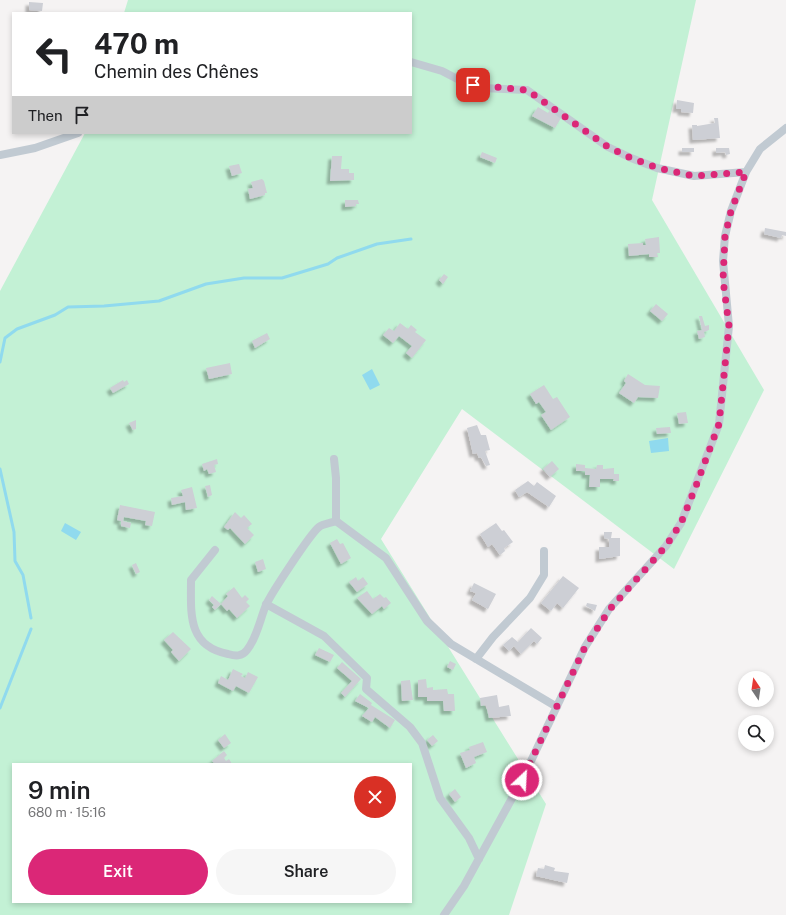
<!DOCTYPE html>
<html lang="en">
<head>
<meta charset="utf-8">
<style>
	:root { --surface:#fff; --page:#f6f6f6; --text:#202124; --muted:#757577; --accent:#db2777 }
	body { margin:0; font-family:"Public Sans",sans-serif; background:var(--page); color:var(--text); height:100vh; display:flex; flex-direction:column; font-size:15px; white-space:nowrap }
	* { box-sizing:border-box; margin:0 }
	p { font-size:13px; color:var(--muted) }
	.icon { flex:none; width:22px; height:22px; fill:none; stroke:currentColor; stroke-width:2; stroke-linecap:round; stroke-linejoin:round }
	.map { position:relative; flex:1; overflow:hidden }
	.details { position:absolute; left:12px; top:763px; width:400px; height:140px; display:flex; flex-direction:column; background:var(--surface); border-radius:0px; box-shadow:0 2px 6px #0003 }
	.details>* { flex:none }
	.top-card { position:absolute; left:12px; top:12px; width:400px; height:122px; border-radius:0px; box-shadow:0 2px 6px #0003; background:#fff; color:var(--text); overflow:hidden }
	.needle { width:26px; rotate:347deg }
	.tools { position:absolute; left:738px; top:671px; display:grid; gap:8px }
	.tools a { display:grid; place-items:center; width:36px; height:36px; border-radius:50%; background:var(--surface); box-shadow:0 2px 6px #0003; font-size:20px }
	.pin { position:absolute; display:grid; place-items:center; width:34px; height:34px; color:#fff; margin:-17px; border-radius:8px; box-shadow:0 2px 6px #0006 }
	.me { position:absolute; width:44px; margin:-22px; rotate:25deg; stroke-linejoin:round; filter:drop-shadow(0 0 3px #0008) }
	.turn { display:flex; align-items:center; gap:14px; height:84px; padding:0 16px; font-size:18px }
	.turn .icon { width:52px; height:52px; stroke-width:2.5 }
	.turn b { display:block; font-size:28px; line-height:34px }
	.then { display:flex; align-items:center; height:38px; padding:0 16px; background:#0003; gap:8px; font-size:15px }
	.round { display:grid; place-items:center; flex:none; width:42px; height:42px; border-radius:21px; background:var(--page) }
	.summary { display:flex; align-items:center; justify-content:space-between; height:68px; padding:0 16px }
	h1 { font-size:24px; font-weight:600; line-height:30px }
	.action { display:flex; gap:8px; margin-top:auto; padding:8px 16px }
	.action a { flex:1; height:46px; border-radius:24px; background:var(--accent); color:#fff; font-size:16px; font-weight:600; line-height:46px; text-align:center }
	.action a+a { background:var(--page); color:var(--text) }
	.map>svg:first-child { display:block }
	.green { fill:#c3f1d5; fill-rule:evenodd }
	.water { fill:#90daee }
	.lines { fill:none; stroke-linecap:round; stroke-linejoin:round }
	.stream { stroke:#90daee; stroke-width:3 }
	.building { fill:#cdcfd5; filter:url(#shadow) }
	.street { stroke:#c1cad2; stroke-width:8 }
	.route { stroke:#db2777; stroke-width:7; stroke-dasharray:0 12.6 }
</style>
</head>
<body>
<div class="map">
<svg width="786" height="915" viewBox="0 0 786 915">
	<defs>
		<filter id="shadow"><feDropShadow dx="-3.5" dy="3.5" stdDeviation="1" flood-color="#0004"/></filter>
	</defs>
	<rect width="100%" height="100%" fill="#f5f3f3"/>
	<path class="green" d="M128,0H696L652,200L764,390L674,569L462,409L381,539L546,804L509,915H0V291L85,133H411V13H124ZM13,764H411V902H13Z"/>
	<path class="water" d="M372,369L380,385L370,390L362,375Z
		M668,438L669,451L651,453L649,441Z
		M65,523L81,532L76,540L61,531Z"/>
	<g class="lines">
		<path class="stream" d="M0,362L5,338L17,329L55,315L68,307L104,306L159,301L206,284L244,278H282L328,264L337,258L377,244L411,239
			M0,469L14,532L15,561L23,575L31,618
			M0,708L31,629"/>
	</g>
	<path class="building" d="M29,2L43,3L42,11L29,10Z
		M677,100L694,103L693,113L681,112V109H676Z
		M538,107L548,113L549,111L561,118L555,128L532,116Z
		M714,118H718L720,138L693,140L692,125H697V126L715,123Z
		M682,148H694V152H682Z
		M716,148H729L730,154L726,155L725,152L716,153Z
		M482,152L497,158L495,163L480,157Z
		M332,156H342L341,169H349V173H354V180L330,181Z
		M239,164L242,173L232,176L229,166Z
		M262,179L264,181L267,193H265V195L250,199L248,189L253,188L251,182Z
		M345,200H358L359,204H356V206L345,207Z
		M765,228L786,232V236L782,235L781,238L764,234Z
		M659,237L660,253H657L658,257H649V254L629,256L628,244L643,243V245H646L645,239Z
		M444,274L448,277L443,284L439,280Z
		M656,304L668,314L662,321L650,311Z
		M699,316H702L705,326L709,325V330L704,332L705,337L699,339L697,331L702,330Z
		M400,323L408,329L411,325L417,330L415,332L426,340L412,358L406,353L412,346L399,336L393,343L383,335L389,328L394,331Z
		M267,333L270,339L255,348L252,341Z
		M230,363L232,374L209,379L206,368Z
		M628,374L645,385L660,386L658,398L638,397L634,403L619,393L626,383L624,381Z
		M123,380L124,382L127,380L129,384L113,393L110,388Z
		M544,385L553,399L557,397L570,417L551,430L541,415L546,412L539,402L536,404L530,394Z
		M686,412L688,423L679,424L677,413Z
		M136,420V429L133,430L129,423Z
		M477,425L481,435H486L490,450L485,451L490,465L486,466L481,457L479,458L477,453L473,454L467,428Z
		M670,427L671,433L657,434L656,428Z
		M217,459L218,464L214,465L216,472L209,474L207,469L204,471L202,464Z
		M552,461L559,469L550,477L543,469Z
		M576,464L585,465V468L596,469L597,465H603V469L614,468V474H619V481H613L614,479H600V487H589L590,475H585V471H576Z
		M528,481L534,486L537,482L556,496L549,507L527,492L519,497L515,490Z
		M210,485L212,495L208,497L205,486Z
		M192,487L197,508L186,510L185,502L172,505L171,498L183,496L181,490Z
		M120,505L155,512L152,526L145,525L146,521L124,517L123,521L131,523L130,528L121,526V521L117,520Z
		M235,512L241,518L244,515L252,524L247,528L254,535L245,544L230,528L228,530L224,527Z
		M496,523L502,531L504,530L513,542L504,548L505,551L500,555L492,544L488,547L480,534Z
		M604,532H612L611,538H620V556L599,559V547H609V539L604,538Z
		M337,539L340,544L343,543L351,558L341,564L330,543Z
		M263,559L266,569L258,572L255,562Z
		M136,563L140,572L136,574L132,565Z
		M563,576L579,588L563,608L557,603L551,611L541,603Z
		M356,577L358,581L363,577L368,584L357,592L349,582Z
		M474,583L496,594L488,609L472,600L476,593L470,591Z
		M234,587L242,598L245,595L249,599L246,602L250,606L237,618L229,609L227,611L221,604L228,596L226,594Z
		M367,591L373,599L380,594L384,598L386,597L391,603L384,609L382,606L372,614L357,598Z
		M212,596L221,604L215,610L212,607L214,605L209,600Z
		M587,603L597,605L595,611L586,606Z
		M531,628L542,638L537,644L534,641L521,654L514,646L509,651L503,645L512,637L518,642Z
		M173,632L191,649L179,661L171,652L173,650L164,640Z
		M319,648L334,655L330,662L315,655Z
		M450,661L456,664L453,670L447,667Z
		M342,662L361,679L345,697L341,693L352,681L337,668Z
		M233,669L243,674L241,676L245,678L248,672L258,677L249,693L236,686L233,691L218,683L221,676L228,680Z
		M426,679L427,688L433,687V690L447,689L448,694H454L455,711H444L443,701H427V697H418V680Z
		M410,680L413,700L402,701L401,681Z
		M360,694L372,703L371,705L395,720L390,728L375,717L372,722L362,716L369,708L355,701Z
		M497,695L499,707L509,705L511,716L489,718L486,705L481,706L480,698Z
		M225,734L231,743L224,748L218,740Z
		M433,735L438,741L432,746L427,740Z
		M483,742L487,752L474,757L476,763L466,768L460,753L470,750L469,747Z
		M224,751L227,755L224,758L226,761L229,759L232,764H215L212,761Z
		M455,789L461,797L455,802L449,794Z
		M545,865L555,868L554,871L569,873L567,883L536,876L538,868L544,869Z"/>
	<g class="lines">
		<path class="street" d="M411,62L442,71L465,83L482,88L527,90L608,147L631,158L657,168L694,176L746,172
			M0,155L35,148L78,133
			M334,459L336,478V521
			M215,550L191,580C191,613 187,646 228,654C235,656 242,657 247,650C257,638 260,619 266,605C271,594 310,534 319,527C323,524 331,523 336,521L386,558L427,621L451,644L557,707
			M266,604L324,636L367,678L366,689L410,727L422,743L440,798L469,838L479,859
			M476,659L493,637L530,598L544,575V551
			M444,915L464,886L522,780L585,647L609,609L666,546L681,523L719,424L729,326L723,261L725,236L731,211L746,172L760,149L786,128"/>
	</g>
	<g class="lines">
		<path class="route" d="M473,85L527,90L608,147L631,158L658,168L694,176L746,172L731,211L725,236L723,280L729,326L719,424L696,486L681,523L666,546L610,609L585,647L522,780"/>
	</g>
</svg>
<div class="tools">
<a><svg class="needle" viewBox="-14 -14 28 28"><path d="M0-13l5 13h-10z" fill="#e53935"/><path d="M0 13l5-13h-10z" fill="#757577"/></svg></a>
<a><svg class="icon" aria-label="search" viewBox="0 0 24 24"><circle cx="10" cy="10" r="6"/><path d="M15 15l6 6"/></svg></a>
</div>
<div class="pin" style="left:473px;top:85px;background:#d93025"><svg class="icon" aria-label="arrive" viewBox="0 0 24 24"><path d="M6 21V4h12l-3 4 3 4H6"/></svg></div>
<svg class="me" style="left:522px;top:780px" viewBox="-20 -20 40 40"><circle r="17" fill="#db2777" stroke="#fff" stroke-width="3"/><path d="M0-11L8 9 0 5-8 9z" fill="#fff"/></svg>
<div class="top-card">
<div class="turn"><svg class="icon" aria-label="left" viewBox="0 0 24 24"><path d="M17 20v-9H6M10 6l-5 5 5 5"/></svg><div><b>470 m</b>Chemin des Chênes</div></div>
<div class="then">Then<svg class="icon" aria-label="arrive" viewBox="0 0 24 24"><path d="M6 21V4h12l-3 4 3 4H6"/></svg></div>
</div>
<section class="details">
<div class="summary"><div><h1>9 min</h1><p>680 m · 15:16</p></div><a class="round" style="background:#d93025;color:#fff"><svg class="icon" aria-label="close" viewBox="0 0 24 24"><path d="M6 6l12 12M18 6L6 18"/></svg></a></div>
<div class="action"><a>Exit</a><a>Share</a></div>
</section>
</div>
</body>
</html>
